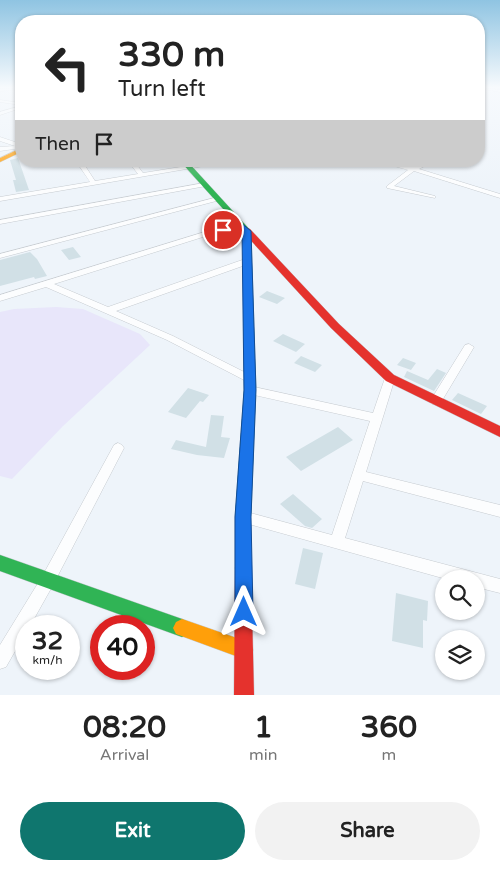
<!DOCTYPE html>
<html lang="en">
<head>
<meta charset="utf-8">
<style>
	:root { --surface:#fff; --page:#f2f2f2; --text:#222; --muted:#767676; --accent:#0f766e }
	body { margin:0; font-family:"Varela Round",sans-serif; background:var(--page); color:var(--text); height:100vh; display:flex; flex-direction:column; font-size:19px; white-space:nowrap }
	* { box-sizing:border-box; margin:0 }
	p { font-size:16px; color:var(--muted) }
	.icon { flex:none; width:28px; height:28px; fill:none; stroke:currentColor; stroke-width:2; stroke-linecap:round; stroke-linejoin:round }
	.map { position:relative; height:695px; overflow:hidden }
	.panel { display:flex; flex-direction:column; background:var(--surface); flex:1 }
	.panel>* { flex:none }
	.hud { position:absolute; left:15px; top:15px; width:470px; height:152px; border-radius:20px; box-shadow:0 1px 4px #0004; background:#fff; color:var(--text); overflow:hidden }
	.controls { position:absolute; left:435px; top:570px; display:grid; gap:10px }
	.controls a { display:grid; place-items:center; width:50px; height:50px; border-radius:50%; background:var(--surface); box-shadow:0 1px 4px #0004; font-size:25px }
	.speed { position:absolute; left:15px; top:615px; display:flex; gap:10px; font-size:25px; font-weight:700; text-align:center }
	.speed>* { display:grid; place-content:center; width:65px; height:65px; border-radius:50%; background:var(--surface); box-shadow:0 1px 4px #0004; line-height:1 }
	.speed small { font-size:12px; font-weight:400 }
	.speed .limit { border:8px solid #d22; background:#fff; color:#111 }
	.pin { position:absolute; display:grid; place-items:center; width:42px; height:42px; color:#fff; margin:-21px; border:2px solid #fff; border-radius:50%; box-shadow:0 1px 5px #0007 }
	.me { position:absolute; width:55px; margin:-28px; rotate:0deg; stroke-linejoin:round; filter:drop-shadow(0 0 4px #0008) }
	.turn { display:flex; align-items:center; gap:18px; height:105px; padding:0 20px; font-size:22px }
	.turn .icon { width:65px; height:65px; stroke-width:2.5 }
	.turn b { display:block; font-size:35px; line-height:42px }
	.then { display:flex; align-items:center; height:48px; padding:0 20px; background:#0003; gap:10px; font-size:19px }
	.eta { display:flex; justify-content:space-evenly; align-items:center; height:85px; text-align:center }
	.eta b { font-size:30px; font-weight:800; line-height:35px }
	.primary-button { display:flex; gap:10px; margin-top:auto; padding:10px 20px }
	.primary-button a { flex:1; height:58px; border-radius:30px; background:var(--accent); color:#fff; font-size:20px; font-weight:800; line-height:58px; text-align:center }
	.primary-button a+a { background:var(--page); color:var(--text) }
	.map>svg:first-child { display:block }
	.green { fill:#e8e6fa }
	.building { fill:#d1e0e6 }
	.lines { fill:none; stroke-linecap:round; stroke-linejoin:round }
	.street-casing { stroke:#c6cbd0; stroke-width:1 }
	.fast-casing { stroke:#c6cbd0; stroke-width:1 }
	.slow-casing { stroke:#c6cbd0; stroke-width:1 }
	.jam-casing { stroke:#c6cbd0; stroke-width:1 }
	.street { fill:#fcfdfe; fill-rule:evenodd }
	.fast { fill:#30b455; fill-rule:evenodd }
	.slow { fill:#ff9f0a; fill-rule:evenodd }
	.jam { fill:#e5322d; fill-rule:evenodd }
	.route { fill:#1a73e8; stroke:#114b97 }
</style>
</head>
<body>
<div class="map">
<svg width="500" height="695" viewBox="0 0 500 695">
	<rect width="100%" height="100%" fill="#eef4fa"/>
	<path class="green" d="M56,307L83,309L140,334L150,345L63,426L12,479L0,476V312L14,309Z"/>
	<path class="building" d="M18,158L29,190L16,192L13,180H16L10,160Z
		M73,247L81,257L69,260L61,250Z
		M30,252L37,259L47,276L35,279L34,277L0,286V260Z
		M267,291L285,298L277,304L259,297Z
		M283,334L305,344L296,352L273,341Z
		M301,356L322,365L315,372L294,363Z
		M403,358L416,363L411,370L397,365Z
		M437,369L446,373L434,391L404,377L407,371L428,380Z
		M188,388L209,395L203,402L200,401L186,418L168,412Z
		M458,393L487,406L481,414L452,400Z
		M211,415L224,416L221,437L230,438L224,458L197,455L171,449L176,440L206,447Z
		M338,427L353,440L301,471L286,457Z
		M293,494L322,519L312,528L305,526L280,504Z
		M303,548L323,553L315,589L295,584Z
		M396,593L428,601L427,621L423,620V648L392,641Z"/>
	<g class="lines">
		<g class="street-casing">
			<path id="street" d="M19,88L17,90L0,91V89Z
				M484,88L500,90V92L484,89Z
				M0,100L21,103V105L0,102Z
				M21,106V108L0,115V112Z
				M0,137L21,144V148L0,151V147L15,146L0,141Z
				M76,161H82L95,181L138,174L128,161H134L143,173L218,161H233L0,201V197L90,182Z
				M376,161H388L412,167L426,161H434L419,169L500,194V198L414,171L394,186L435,196V198L387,188V186L408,170Z
				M204,183L207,185L206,186L0,224V220Z
				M218,197L220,198V200L0,258V254Z
				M237,222L244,224L54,284L108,307L245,259H251V263L116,311L173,336L254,377L255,379L254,381H246L167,340L46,287L0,301V295Z
				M469,344L474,347L440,404H432L430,401L432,398L465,345Z
				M390,374L395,378L366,472L500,505V517L363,481L345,538L500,579V593L476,587V579H446L238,521L236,517L238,513L243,511L332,535L370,421L250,394L246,393L245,390L246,387L250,386L373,413L385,378Z
				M118,443L122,445L124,448L53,585L30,626H26V632L6,667L0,669V645L43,575L114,445Z"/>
		</g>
		<g class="fast-casing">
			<path id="fast" d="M180,161H187L251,231L256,390L251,517V568L249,573L243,576L237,573L235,568V517L244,390L243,231Z
				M0,555L182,619L188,622L191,628L188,634L182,637L0,571Z"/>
		</g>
		<g class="slow-casing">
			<path id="slow" d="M21,148V152L0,162V158Z
				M182,619L251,643L253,650L251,657L244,659L176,634L173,628L176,622Z"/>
		</g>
		<g class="jam-casing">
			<path id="jam" d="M247,228L250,229L339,324L394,375L500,426V437L386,381L331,328L244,233V229Z
				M243,560L249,563L251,568L254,695H234L235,568L237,563Z"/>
		</g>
		<use href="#street" class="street"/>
		<use href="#fast" class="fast"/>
		<use href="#slow" class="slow"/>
		<use href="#jam" class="jam"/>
	</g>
	<linearGradient id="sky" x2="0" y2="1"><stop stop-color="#8fc4e2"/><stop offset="0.47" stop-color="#f7fafd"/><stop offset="1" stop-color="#f7fafd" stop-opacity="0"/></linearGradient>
	<rect width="500" height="186" fill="url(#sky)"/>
	<path class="route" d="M240,222L251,231L256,390L251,517L253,612L250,618L244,621L237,618L235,612V517L244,390L242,231L239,227L223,232L219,230Z"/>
</svg>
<div class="controls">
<a><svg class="icon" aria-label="search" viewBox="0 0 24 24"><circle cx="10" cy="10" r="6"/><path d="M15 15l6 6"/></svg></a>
<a><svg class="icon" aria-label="layers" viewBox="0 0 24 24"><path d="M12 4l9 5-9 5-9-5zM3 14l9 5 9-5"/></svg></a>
</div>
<div class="speed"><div>32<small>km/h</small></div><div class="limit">40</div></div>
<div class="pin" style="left:223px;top:230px;background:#d93025"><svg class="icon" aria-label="arrive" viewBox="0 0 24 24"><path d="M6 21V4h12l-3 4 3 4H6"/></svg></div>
<svg class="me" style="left:244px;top:612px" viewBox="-20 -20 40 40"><path d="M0-17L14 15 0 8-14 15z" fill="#1a73e8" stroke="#fff" stroke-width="4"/></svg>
<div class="hud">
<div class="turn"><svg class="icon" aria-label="left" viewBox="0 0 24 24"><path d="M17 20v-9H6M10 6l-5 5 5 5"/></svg><div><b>330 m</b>Turn left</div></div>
<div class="then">Then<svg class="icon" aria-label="arrive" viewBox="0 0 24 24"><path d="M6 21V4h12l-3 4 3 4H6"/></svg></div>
</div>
</div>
<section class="panel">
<div class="eta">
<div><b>08:20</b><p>Arrival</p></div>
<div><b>1</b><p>min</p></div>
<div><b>360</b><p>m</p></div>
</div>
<div class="primary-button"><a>Exit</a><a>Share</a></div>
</section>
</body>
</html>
